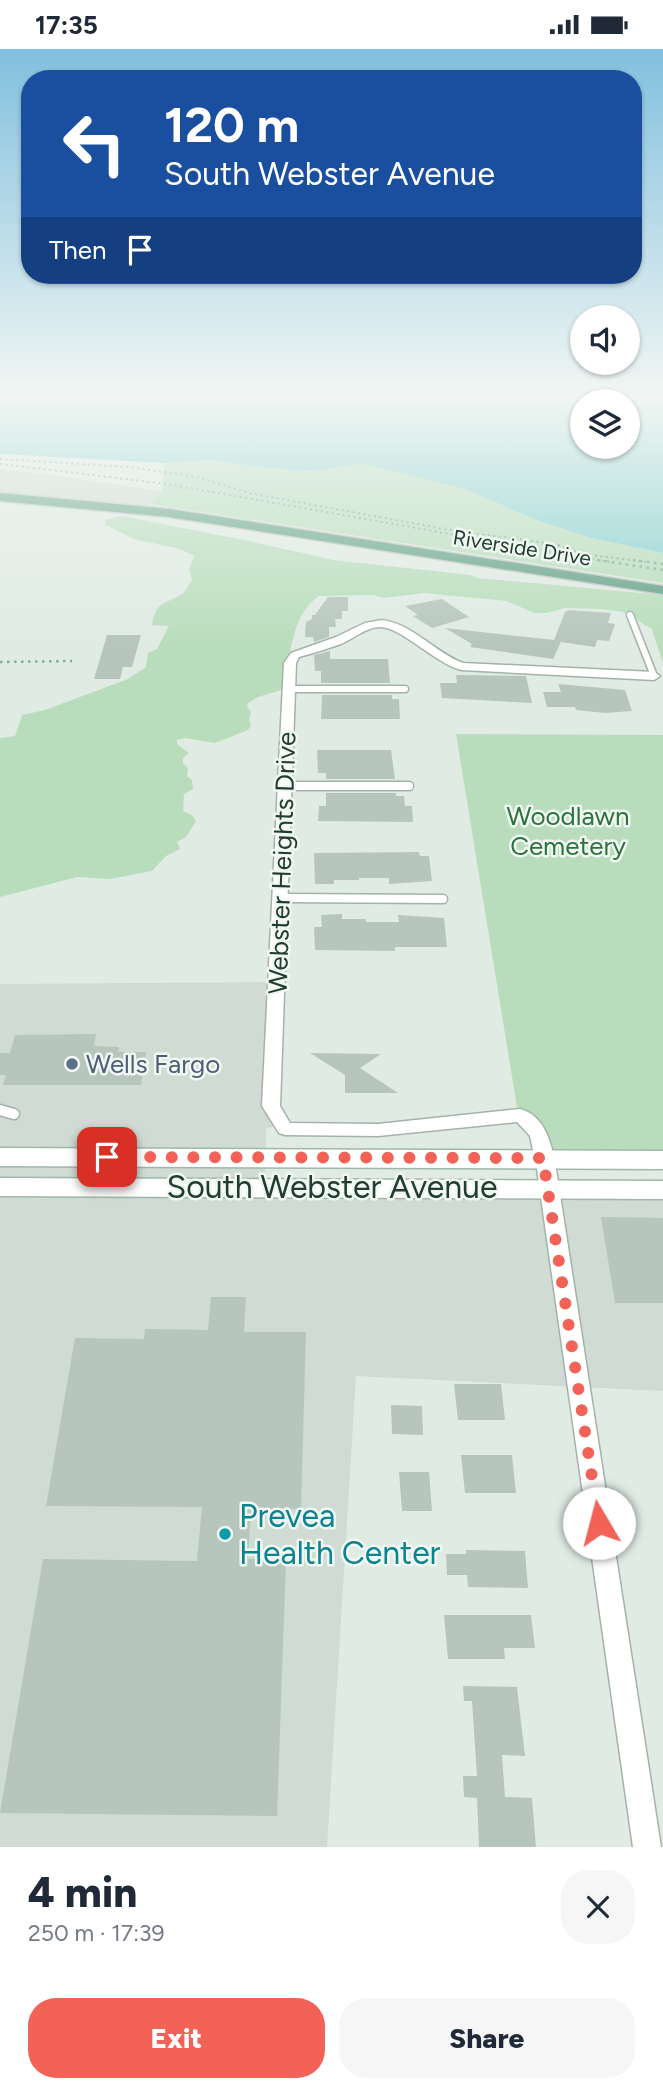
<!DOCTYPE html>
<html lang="en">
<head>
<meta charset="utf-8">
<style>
	:root { --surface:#fff; --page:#f6f6f7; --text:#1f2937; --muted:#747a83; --accent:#f36257 }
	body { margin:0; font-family:Figtree,sans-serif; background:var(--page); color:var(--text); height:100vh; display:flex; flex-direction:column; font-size:26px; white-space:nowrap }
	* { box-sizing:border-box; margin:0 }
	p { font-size:23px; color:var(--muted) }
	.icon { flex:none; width:38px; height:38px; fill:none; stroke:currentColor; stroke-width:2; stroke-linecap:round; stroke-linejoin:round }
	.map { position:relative; height:1798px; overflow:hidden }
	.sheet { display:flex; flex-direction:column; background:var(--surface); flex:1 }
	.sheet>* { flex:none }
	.banner { position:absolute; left:21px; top:21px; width:621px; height:214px; border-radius:28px; box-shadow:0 2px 5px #0004; background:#1a4fa0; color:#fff; overflow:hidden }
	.buttons { position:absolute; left:570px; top:256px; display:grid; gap:14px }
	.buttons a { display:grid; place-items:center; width:70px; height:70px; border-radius:50%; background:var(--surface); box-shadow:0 2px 5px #0004; font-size:35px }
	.pin { position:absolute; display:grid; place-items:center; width:60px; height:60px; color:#fff; margin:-30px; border-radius:14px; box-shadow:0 4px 10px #0006 }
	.me { position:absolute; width:77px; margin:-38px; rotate:352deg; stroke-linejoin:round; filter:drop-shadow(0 0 5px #0008) }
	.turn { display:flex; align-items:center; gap:24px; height:147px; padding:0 28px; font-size:32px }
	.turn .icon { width:91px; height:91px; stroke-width:2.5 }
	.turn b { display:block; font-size:49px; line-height:60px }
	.then { display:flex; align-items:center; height:66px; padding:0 28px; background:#0003; gap:14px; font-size:26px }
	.round { display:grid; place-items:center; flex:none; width:74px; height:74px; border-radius:28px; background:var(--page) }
	.head { display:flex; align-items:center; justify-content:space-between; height:119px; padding:0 28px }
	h1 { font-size:42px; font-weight:800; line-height:52px }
	.button { display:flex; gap:14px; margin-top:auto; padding:14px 28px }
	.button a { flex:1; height:80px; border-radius:28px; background:var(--accent); color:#fff; font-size:28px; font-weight:800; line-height:80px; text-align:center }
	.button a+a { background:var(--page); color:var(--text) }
	.status { display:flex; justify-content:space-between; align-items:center; height:49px; padding:0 35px; background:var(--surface); direction:ltr }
	.status svg { height:19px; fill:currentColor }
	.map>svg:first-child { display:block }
	.built { fill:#cfdbd3 }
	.green { fill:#b9ddbc }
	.water { fill:#88d1cf; fill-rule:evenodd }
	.building { fill:#b6c6bd }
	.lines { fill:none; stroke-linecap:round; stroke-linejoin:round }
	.lane-far2-casing { stroke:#a3b3aa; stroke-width:9 }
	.lane-far1-casing { stroke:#a3b3aa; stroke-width:11 }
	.lane-casing { stroke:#a3b3aa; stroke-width:13 }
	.street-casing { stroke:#a3b3aa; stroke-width:3 }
	.secondary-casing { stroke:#9fb7aa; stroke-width:3 }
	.primary-casing { stroke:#c1c8c5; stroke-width:3 }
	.path-far1 { stroke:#80af98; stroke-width:2; stroke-dasharray:2 3.5; stroke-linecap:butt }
	.path { stroke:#80af98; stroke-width:2.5; stroke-dasharray:2.5 4.5; stroke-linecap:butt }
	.lane-far2 { stroke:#fff; stroke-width:6 }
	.lane-far1 { stroke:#fff; stroke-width:8 }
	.lane { stroke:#fff; stroke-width:10 }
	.street { fill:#fff; fill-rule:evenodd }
	.secondary { fill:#fff; fill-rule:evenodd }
	.primary { fill:#64a187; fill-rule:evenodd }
	.route { stroke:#f36257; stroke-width:12; stroke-dasharray:0 21.6 }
	.service-dot { fill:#5c6f8a; stroke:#f1f8f3; stroke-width:2.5 }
	.culture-dot { fill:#0f9aa8; stroke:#f1f8f3; stroke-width:2.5 }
	.labels { text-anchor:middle; stroke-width:5; stroke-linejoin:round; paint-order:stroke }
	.far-street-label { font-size:21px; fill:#213c30; stroke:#f1f8f3 }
	.park-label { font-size:26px; fill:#2b733a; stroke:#f1f8f3 }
	.street-label { font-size:26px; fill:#213c30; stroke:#f1f8f3 }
	.service-label { font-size:26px; fill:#4e5e75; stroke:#f1f8f3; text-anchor:start }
	.near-street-label { font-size:32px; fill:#213c30; stroke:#f1f8f3 }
	.near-culture-label { font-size:32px; fill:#0d838f; stroke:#f1f8f3; text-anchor:start }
</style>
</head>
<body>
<div class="status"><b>17:35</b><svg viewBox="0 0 49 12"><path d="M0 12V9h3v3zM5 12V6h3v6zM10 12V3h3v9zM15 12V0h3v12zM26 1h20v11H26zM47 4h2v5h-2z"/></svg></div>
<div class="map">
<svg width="663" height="1798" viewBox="0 0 663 1798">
	<rect width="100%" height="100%" fill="#e0ebe4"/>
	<path class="built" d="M0,420L45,425L162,442L146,461L0,448Z
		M277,933L272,1057L281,1074L266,1080L265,1137L663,1141V1342L356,1327L327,1798H0V935Z"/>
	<path class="green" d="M210,411L268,419L312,422L362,415L417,426L462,439L539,472L587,488L663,504V534L150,455L162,442L164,414Z
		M122,467L249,492L333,511L470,526L478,529L663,546V614L652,580L623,563L601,560L565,559L547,564H534L507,552L424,544L384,549L374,546L319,547C289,567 292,610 281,641L258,648L248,654L247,658L251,663L249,671L251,676L248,681L215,694L185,689L177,691V695L189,704L183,709V714L188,719L187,727L192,731L193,740L184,745L183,762L192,766L196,772L186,788L177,793L180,800L166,807L152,822L110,830L77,828L0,848V689L15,687L22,666L45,661L128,630L146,618L148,604L157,600L169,577L152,576C157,550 163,557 182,545C186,542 189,535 192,531L189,520L194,507L180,500L134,490L106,476L105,471Z
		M456,685L663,686V1118H558L544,1076L517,1058Z"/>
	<path class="water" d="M0,345H663V504L587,488L539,472L462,439L362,415L312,422L268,419L210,411L164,414L0,405ZM583,352H628V397H583Z"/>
	<path class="building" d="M328,548H348V562H342V570H335L336,578H329V588L314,593L313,588H305L306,573L312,570V566H315Z
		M442,550L469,568L432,579L413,567L418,566L405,557Z
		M569,561L611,564L608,574L615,575L609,592L597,591L595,598L561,593L553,610L470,598L472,595L445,579L554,591L565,563Z
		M107,586H141L132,618H123L120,630H94Z
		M330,602V610H388L390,634H321V622H315L314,606Z
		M456,626L526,627L532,654L442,649L440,634H457Z
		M558,635L625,641L632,662L605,664L576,661L575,658H547L543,643H561Z
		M322,646H392V650H399L400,670H321Z
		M317,701H391L395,730H326V724H318Z
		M326,744H396V747H404L405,757H412L413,773L318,772L319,757H326Z
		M419,803L420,807H429L432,832L389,835V829H359V831H334V835H315L314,804Z
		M342,865V870H366V873H399L398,866L444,869L447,898H395V902L315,901L314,878H322L321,866Z
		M96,985L94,997L119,998L118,1003H146L141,1036H3L6,1026H0V1004H10L15,986Z
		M310,1004L381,1005L360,1019L398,1044H345V1026Z
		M601,1168L663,1169V1254H615Z
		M211,1248H246L244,1283H306L301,1460H251L248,1510H286L277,1767L0,1764L43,1510L197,1512L202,1458L46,1457L75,1289L144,1290L145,1280L208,1281Z
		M454,1335H501L505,1371H458Z
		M391,1356L422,1357L423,1386L392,1385Z
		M461,1406H512L516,1444H465Z
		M399,1423H429L432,1462H402Z
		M466,1501L525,1502L528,1539L468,1538L467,1526H447L446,1505H466Z
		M444,1566H531L535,1599H504L505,1610H448Z
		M463,1637L517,1638L525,1707L502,1706L505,1748L532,1749L536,1798H479L477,1749L464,1748L463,1727H477L472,1652H464Z"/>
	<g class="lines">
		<g class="lane-far2-casing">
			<path id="lane-far2" d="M630,566L654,627
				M289,640H405"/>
		</g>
		<g class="lane-far1-casing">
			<path id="lane-far1" d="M285,737H409
				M280,849L443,850"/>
		</g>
		<g class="lane-casing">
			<path id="lane" d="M0,1061L14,1065"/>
		</g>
		<g class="street-casing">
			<path id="street" d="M382,571C413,575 434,603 463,614L654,623L660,627L654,631L461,621C435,614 401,578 380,578C366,578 353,590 341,595C327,600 313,604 299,608L296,614L280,1057L290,1074L378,1075L520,1060C546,1067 552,1096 556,1120L661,1798H633L537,1120L530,1087L517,1073L378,1087L285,1086L279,1084L262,1057L284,614L291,604L336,588L365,574Z"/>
		</g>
		<g class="secondary-casing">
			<path id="secondary" d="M0,1099L663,1102V1120L0,1117Z
				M0,1129L663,1132V1150L0,1147Z"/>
		</g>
		<g class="primary-casing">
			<path id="primary" d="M0,444L169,460L663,537V545L169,468L0,452Z"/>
		</g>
		<path class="path-far1" d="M0,410L130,418L197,428L249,444L466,484L513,489
			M0,415L167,435L609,513
			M499,494L513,489L558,496L557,504
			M558,496L583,505L647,513"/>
		<path class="path" d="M598,511L663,521
			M633,511L663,515
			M0,613L72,612"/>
		<use href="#lane-far2" class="lane-far2"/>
		<use href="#lane-far1" class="lane-far1"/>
		<use href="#lane" class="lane"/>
		<use href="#street" class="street"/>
		<use href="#secondary" class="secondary"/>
		<use href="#primary" class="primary"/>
	</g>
	<linearGradient id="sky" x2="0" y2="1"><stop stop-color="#81c0de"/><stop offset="0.58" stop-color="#f1f6f3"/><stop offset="1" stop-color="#f1f6f3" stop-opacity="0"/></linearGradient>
	<rect width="663" height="597" fill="url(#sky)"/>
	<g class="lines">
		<path class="route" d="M107,1108L543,1109L599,1474"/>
	</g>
	<circle class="service-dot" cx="72" cy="1015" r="7"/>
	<circle class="culture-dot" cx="225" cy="1485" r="7"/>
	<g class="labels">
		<g class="far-street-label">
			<text transform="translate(522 499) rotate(9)" y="7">Riverside Drive</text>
		</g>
		<g class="park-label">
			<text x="568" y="776">Woodlawn<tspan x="568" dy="30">Cemetery</tspan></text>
		</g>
		<g class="street-label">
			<text transform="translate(282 814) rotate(-88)" y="9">Webster Heights Drive</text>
		</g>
		<g class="service-label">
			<text x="86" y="1024">Wells Fargo</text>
		</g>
		<g class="near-street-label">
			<text x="332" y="1149">South Webster Avenue</text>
		</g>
		<g class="near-culture-label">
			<text x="239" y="1478">Prevea<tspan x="239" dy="37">Health Center</tspan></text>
		</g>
	</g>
</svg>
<div class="buttons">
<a><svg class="icon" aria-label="sound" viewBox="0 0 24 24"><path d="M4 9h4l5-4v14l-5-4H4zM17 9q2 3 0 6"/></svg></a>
<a><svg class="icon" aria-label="layers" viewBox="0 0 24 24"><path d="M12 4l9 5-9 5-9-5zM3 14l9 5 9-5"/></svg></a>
</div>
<div class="pin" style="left:107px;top:1108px;background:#d93025"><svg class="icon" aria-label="arrive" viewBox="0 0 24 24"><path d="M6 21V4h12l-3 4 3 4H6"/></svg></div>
<svg class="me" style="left:599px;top:1474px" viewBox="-20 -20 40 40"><circle r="19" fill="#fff"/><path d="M0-13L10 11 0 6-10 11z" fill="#f36257"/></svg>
<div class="banner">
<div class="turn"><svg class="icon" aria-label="left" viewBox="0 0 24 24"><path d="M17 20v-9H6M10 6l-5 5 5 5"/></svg><div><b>120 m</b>South Webster Avenue</div></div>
<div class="then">Then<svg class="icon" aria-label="arrive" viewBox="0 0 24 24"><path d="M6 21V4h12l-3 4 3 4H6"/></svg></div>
</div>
</div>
<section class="sheet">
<div class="head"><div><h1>4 min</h1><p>250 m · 17:39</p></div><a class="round"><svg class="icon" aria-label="close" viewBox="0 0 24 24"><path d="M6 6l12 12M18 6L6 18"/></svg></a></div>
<div class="button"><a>Exit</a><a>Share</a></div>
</section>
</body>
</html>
